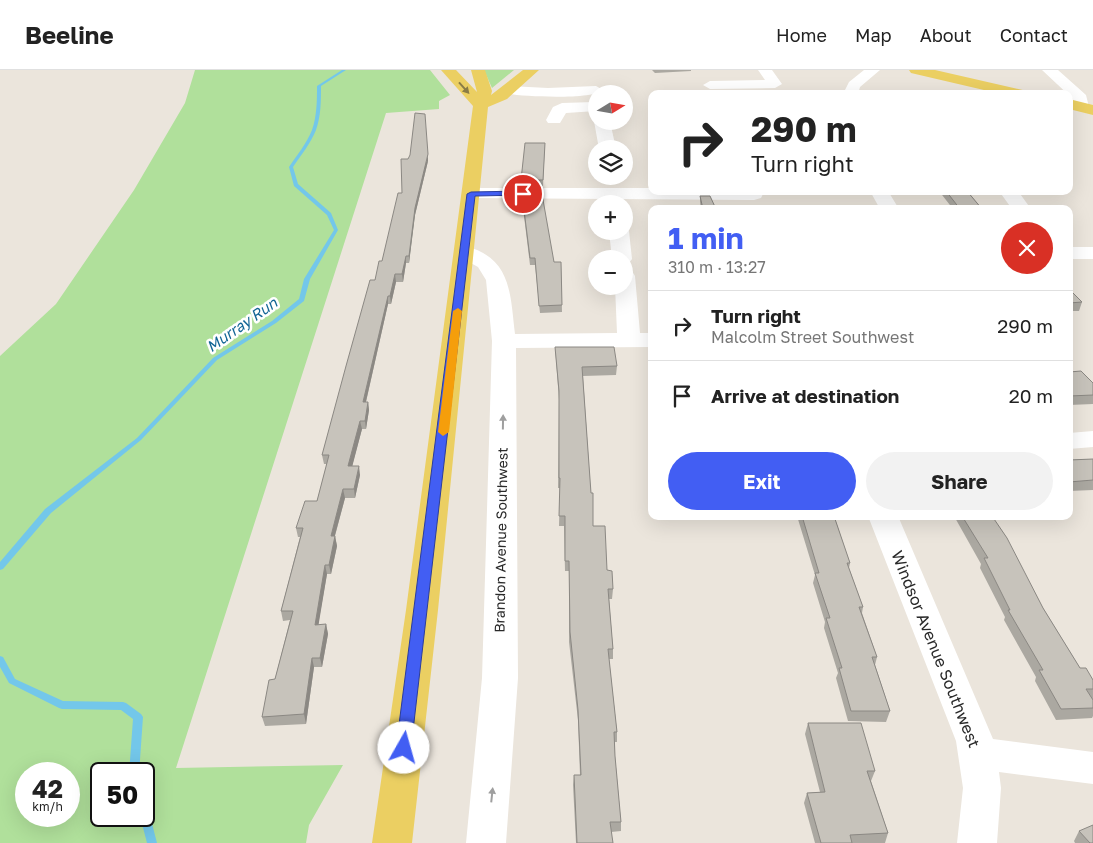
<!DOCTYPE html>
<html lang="en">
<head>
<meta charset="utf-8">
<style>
	:root { --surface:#fff; --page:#f2f2f2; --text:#222; --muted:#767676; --line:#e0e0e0; --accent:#425ef3 }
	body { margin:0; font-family:"Golos Text",sans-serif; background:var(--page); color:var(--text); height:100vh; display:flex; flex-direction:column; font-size:19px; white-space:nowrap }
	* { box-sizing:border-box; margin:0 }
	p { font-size:16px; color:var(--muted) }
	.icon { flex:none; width:28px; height:28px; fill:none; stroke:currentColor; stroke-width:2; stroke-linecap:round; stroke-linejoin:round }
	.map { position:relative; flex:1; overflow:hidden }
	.drawer { position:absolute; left:648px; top:135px; width:425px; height:315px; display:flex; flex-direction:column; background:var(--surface); border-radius:10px; box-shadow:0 5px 20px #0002 }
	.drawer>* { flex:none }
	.guide { position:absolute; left:648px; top:20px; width:425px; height:105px; border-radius:10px; box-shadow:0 5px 20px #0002; background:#fff; color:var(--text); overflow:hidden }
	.needle { width:32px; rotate:79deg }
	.controls { position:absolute; left:588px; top:15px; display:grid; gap:10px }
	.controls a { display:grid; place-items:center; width:45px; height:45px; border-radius:50%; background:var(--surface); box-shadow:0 5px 20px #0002; font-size:25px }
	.speed { position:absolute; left:15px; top:692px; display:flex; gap:10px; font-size:25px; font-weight:700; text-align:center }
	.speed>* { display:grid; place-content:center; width:65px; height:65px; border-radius:50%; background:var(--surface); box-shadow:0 5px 20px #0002; line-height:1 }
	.speed small { font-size:12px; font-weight:400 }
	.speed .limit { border:2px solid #111; border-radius:8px; background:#fff; color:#111 }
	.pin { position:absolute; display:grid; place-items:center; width:42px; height:42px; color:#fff; margin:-21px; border:2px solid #fff; border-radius:50%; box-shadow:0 1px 5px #0007 }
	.me { position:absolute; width:55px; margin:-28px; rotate:7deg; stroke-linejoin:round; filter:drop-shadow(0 0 4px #0008) }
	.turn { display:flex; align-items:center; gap:18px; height:105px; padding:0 20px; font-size:22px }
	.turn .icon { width:65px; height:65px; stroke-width:2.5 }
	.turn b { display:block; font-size:35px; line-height:42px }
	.round { display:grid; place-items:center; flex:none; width:52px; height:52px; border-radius:26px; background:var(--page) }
	.summary { display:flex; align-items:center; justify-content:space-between; height:85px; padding:0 20px }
	h1 { font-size:30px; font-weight:700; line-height:38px; color:var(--accent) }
	.cta { display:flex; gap:10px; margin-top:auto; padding:10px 20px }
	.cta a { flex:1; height:58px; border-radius:30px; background:var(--accent); color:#fff; font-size:20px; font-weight:700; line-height:58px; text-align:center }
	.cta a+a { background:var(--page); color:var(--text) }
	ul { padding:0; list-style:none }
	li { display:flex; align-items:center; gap:15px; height:70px; padding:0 20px; border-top:1px solid var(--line) }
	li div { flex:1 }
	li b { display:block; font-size:19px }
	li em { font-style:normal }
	header { display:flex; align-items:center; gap:30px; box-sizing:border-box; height:70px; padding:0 25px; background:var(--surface); border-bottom:1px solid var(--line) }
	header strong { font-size:24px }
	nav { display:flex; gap:28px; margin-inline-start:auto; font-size:18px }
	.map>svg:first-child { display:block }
	.green { fill:#b0e09b; fill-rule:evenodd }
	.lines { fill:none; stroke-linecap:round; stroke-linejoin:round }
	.stream { fill:#73c7ea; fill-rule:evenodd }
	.minor { fill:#fff; fill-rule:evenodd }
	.major { fill:#ebcf62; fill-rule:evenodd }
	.wall { fill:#aba8a1 }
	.shaded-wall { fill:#8b8883 }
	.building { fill:#c7c3bb; stroke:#8b8883 }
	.oneway { fill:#8a7c46 }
	.oneway2 { fill:#9f9f9f }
	.route { fill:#425ef3; stroke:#2b3d9e }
	.slow { fill:#f59e0b }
	.labels { text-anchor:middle; stroke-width:5; stroke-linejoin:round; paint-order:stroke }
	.street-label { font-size:14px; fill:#2a2a2a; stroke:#fff }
	.water-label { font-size:15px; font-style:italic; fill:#126595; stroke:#fff }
	.near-street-label { font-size:16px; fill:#2a2a2a; stroke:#fff }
</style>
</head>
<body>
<header>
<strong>Beeline</strong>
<nav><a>Home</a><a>Map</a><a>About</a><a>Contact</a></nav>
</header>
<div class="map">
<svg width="1093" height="773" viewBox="0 0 1093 773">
	<rect width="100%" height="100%" fill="#ebe5dc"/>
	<path class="green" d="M195,0H430L450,25L439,31V39L386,43L176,698L343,695L309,755L306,773H0V286L56,234L134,120L185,33ZM26,704H69V746H26ZM101,704H144V746H101Z
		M484,0H514L492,18Z"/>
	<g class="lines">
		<path class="stream" d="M342,0H346L321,16C321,31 321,46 316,60C311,73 301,85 293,97L298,114L331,143L338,160L310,209L304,231L276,253L217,290L141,370L51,443L3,499L0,500V492L45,439L137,368L213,288L272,251L299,229L304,209L334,160L327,145L294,116L289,97C297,85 307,73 312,60C317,46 317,30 317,16Z
			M0,586L3,587L15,609L63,631L123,632L126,633L141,644L143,647L139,704H129L133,649L121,640L62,639L59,638L9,613L0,597Z
			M144,738L148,739L149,742L157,773H147L140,746H144Z"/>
		<path class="minor" d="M758,0H772L782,14L775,18L710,19L703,15L710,11L765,10Z
			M864,0H880L860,17L858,24H843L849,12Z
			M1042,0H1058L1086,25L1089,37L1086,40H1076L1073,29Z
			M509,16L548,18L596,16L603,20C596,30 518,27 504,23L502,20Z
			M562,33L595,32L596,41L566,43L560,53H548L546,50L553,37Z
			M596,48V51H610L616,79H599L594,51Z
			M471,118H651V121H761L763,124L761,128L754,130L464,128L462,124L464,120Z
			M870,121H888L899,139H880Z
			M999,121H1018L1031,139H1012Z
			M624,156L629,161L632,189L629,193L624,195V189H612L609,161H624Z
			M465,176C512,188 510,224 515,264L617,263L615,216H624V200L632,201L635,206L640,263H651V277L516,278L518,608L506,773H466L482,608L492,271L486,210L478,197L458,186L455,182L458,178Z
			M1069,177H1093V189H1069Z
			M1093,361V377L1069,379V363Z
			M868,446H898L993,669L1093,682V714L999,702L1001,718L997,773H957L963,718L956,671Z"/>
		<path class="major" d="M441,0H456L477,22L471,0H485L492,21L491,25L523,0H539L507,29L488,37L438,540L412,773H372L406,540L473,36Z
			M909,0H935L1027,21L1029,24H1001L911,3Z
			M1069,29L1093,35V45L1069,39Z"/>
	</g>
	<path class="wall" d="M652,0H691V1L655,3Z
		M545,73L543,116H521V110Z
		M428,91L415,145L409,193H406L403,212H396L391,234H388L366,332H368L369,340L366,359H362L352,396L360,405L355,428H345L335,466L337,476L331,504H327L318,555L326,554L328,564L322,597H314L306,654L265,656L262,647L275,609L290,550L283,551L281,541L300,467H298L296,458L317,431L327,394H324L322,385L375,210L382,191L402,123Z
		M798,121H820V123H799Z
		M939,121H967L982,139H953Z
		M522,124L554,192H561L562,242L540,243L535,195H530L522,130Z
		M700,126L716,139H701L700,132Z
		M1069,219L1082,232L1079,241H1069Z
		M555,277L617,296L616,305L583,306L593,456L613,519L612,529H609L613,579V589H609L617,662V672H615V686L621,752V761L611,762L613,773H576L573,715L574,705H580L578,650L569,572V501H565L564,456H559L560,418H558L559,330Z
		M1069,302L1093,313V334L1069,335Z
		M1093,389V420L1069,421V390Z
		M797,446H834L850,493L849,498L863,537L862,543L877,587L875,595L890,641L886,652L848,651L836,608L838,603L824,558L825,552L813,513L815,505Z
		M954,446H992L1043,538L1080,598L1093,610V629H1092L1093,630V646L1092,648L1056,650L1035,611L1036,607L1004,550L1005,547L980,498L981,494Z
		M808,653L875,701L871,711L888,763L885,773H815L804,733L807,723L820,722L805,664Z
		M1079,761L1093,773H1075L1074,771Z"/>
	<path class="shaded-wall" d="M428,84V91L415,145L409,193V186L415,138Z
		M406,186V193L403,212L402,204Z
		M395,204L396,212L391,234L390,226Z
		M388,226V234L364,340L363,332Z
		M368,332L369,340L366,359L365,351Z
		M360,351L362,359L350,405L348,396Z
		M359,396L360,405L355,428L354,419Z
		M343,419L345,428L332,476L331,466Z
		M335,466L337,476L331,504L329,495Z
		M325,495L327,504L317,564L315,555Z
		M326,554L328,564L322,597L320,588Z
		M312,588L314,597L306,654L304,644Z"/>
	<path class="building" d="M415,43L425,44L428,84L415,138L409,186H406L402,204H395L390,226H388L363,332H368L365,351H360L348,396H359L354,419H343L331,466H335L329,495H325L315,555L326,554L320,588H312L304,644L262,647L269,610L275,609L293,541H281L303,458H296L305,431H317L329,385H322L346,296L370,210H375L379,191H382L398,123H402L401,89H408L410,85Z
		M525,73H545L543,110H521Z
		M946,121H967L982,139H960Z
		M522,124H542L554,192H561L562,235L539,236L535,188H530Z
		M700,126H710L716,139H703Z
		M815,137H840V139H816Z
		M1069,219L1082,232L1069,233Z
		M555,277H614L617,296L582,297L591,423H593V456H605L607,500L612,501L613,519H608L613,579H608L617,662H614L615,686L621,752H610L613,773H577L574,705H581L578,640L570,562L569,491H565V446H559L560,408H559V321Z
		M1081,301L1093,313V325L1069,326V302Z
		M1093,389V410L1069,412V390Z
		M802,446H834L850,493H847L863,537H859L877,587H872L890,641H851L839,598H842L826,548H830L815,503H819Z
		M962,446H992L1007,468L1043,538L1080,598H1086L1093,610V619H1086L1093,630V638L1061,639L1039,600H1043L1008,540H1010L984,488H988Z
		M808,653H861L875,701H867L888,763L850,765L852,773H821L807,723L825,722Z
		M1093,755V773H1090L1079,761Z"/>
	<defs><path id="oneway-solid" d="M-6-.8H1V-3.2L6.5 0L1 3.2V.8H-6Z" transform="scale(1.25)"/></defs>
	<use class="oneway" href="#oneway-solid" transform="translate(464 18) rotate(48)"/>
	<g class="oneway2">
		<use href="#oneway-solid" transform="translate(503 352) rotate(-89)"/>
		<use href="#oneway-solid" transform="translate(492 725) rotate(-84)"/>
	</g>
	<path class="route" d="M523,121L526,122V125L475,126L411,678L409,683L404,685L398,683L396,678L467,124L471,122Z"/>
	<path class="slow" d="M458,238L462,241L449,362L443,366L438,362L453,241Z"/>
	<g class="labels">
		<g class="street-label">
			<text transform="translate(501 470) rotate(-89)" y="5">Brandon Avenue Southwest</text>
		</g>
		<g class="water-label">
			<text transform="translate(242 255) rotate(-35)" y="5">Murray Run</text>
		</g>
		<g class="near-street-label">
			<text transform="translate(936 579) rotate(68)" y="6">Windsor Avenue Southwest</text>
		</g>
	</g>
</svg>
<div class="controls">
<a><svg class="needle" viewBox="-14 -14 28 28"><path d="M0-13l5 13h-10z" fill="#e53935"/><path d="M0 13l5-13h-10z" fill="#767676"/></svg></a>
<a><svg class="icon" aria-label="layers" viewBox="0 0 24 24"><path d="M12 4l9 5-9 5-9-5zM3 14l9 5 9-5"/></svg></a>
<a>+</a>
<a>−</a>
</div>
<div class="speed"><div>42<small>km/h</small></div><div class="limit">50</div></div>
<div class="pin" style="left:523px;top:124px;background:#d93025"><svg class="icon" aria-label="arrive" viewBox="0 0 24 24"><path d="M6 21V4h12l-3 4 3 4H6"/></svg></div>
<svg class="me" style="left:404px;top:678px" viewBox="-20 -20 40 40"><circle r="19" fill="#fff"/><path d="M0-13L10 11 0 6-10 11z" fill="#425ef3"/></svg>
<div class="guide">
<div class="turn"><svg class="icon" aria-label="right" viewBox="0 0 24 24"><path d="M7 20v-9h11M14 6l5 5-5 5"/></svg><div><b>290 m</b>Turn right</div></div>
</div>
<section class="drawer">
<div class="summary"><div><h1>1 min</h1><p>310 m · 13:27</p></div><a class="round" style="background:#d93025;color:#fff"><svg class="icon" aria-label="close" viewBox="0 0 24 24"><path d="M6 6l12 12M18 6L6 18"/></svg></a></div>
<ul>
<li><svg class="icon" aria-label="right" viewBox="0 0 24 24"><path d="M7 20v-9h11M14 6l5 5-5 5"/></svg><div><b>Turn right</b><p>Malcolm Street Southwest</p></div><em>290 m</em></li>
<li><svg class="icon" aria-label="arrive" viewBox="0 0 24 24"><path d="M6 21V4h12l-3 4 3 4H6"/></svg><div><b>Arrive at destination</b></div><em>20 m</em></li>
</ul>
<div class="cta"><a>Exit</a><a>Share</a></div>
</section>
</div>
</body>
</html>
